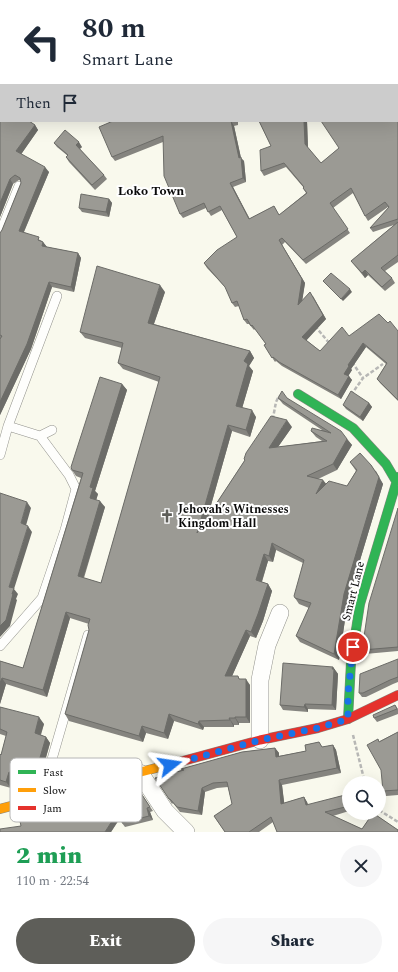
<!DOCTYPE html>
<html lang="en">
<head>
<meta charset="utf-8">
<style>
	:root { --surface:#fff; --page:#f6f6f7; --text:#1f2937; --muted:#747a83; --accent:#5e5e59 }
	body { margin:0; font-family:Spectral,serif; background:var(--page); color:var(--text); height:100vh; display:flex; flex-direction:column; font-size:15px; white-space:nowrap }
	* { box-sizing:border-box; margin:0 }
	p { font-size:13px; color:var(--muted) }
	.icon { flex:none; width:22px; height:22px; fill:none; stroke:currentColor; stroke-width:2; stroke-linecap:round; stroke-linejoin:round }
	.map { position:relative; height:832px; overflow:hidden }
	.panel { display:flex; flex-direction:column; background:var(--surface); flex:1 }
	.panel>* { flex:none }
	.banner { position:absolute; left:0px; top:0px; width:398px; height:122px; box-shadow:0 4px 16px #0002; background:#fff; color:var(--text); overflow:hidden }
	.controls { position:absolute; left:342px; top:776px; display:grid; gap:8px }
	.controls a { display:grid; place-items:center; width:44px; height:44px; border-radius:50%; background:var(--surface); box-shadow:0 4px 16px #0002; font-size:20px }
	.pin { position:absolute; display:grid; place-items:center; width:34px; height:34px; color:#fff; margin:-17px; border:2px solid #fff; border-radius:50%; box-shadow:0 1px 4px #0007 }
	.me { position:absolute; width:44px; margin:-22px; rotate:75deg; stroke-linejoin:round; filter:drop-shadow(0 0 3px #0008) }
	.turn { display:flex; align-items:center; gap:14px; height:84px; padding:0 16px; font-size:18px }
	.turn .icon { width:52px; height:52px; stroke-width:2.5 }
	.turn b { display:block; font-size:28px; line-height:34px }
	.then { display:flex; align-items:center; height:38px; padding:0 16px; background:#0003; gap:8px; font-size:15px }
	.round { display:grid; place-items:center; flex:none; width:42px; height:42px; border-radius:21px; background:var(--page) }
	.head { display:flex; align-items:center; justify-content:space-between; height:68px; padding:0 16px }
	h1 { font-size:24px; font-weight:800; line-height:30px; color:#1e9e55 }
	.primary-button { display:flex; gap:8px; margin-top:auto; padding:8px 16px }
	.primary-button a { flex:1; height:46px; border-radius:24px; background:var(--accent); color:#fff; font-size:16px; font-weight:800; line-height:46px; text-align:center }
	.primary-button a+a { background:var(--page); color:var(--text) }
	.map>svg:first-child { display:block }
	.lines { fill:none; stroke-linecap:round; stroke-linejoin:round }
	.stream { stroke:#c4d6f2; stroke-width:4.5 }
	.lane-casing { stroke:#92928c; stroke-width:10 }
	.street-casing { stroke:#92928c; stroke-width:18 }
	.fast-casing { stroke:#888883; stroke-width:10 }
	.slow-casing { stroke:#888883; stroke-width:10 }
	.jam-casing { stroke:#888883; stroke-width:10 }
	.path { stroke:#b7b7b5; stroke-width:2.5; stroke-dasharray:4 2; stroke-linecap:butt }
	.lane { stroke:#fefefc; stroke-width:9 }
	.street { stroke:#fefefc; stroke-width:17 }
	.fast { stroke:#30b455; stroke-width:9 }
	.slow { stroke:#ff9f0a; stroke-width:9 }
	.jam { stroke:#e5322d; stroke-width:9 }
	.wall { fill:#85847f }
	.shaded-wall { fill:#6c6c68 }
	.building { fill:#9b9a94; stroke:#6c6c68 }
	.route { stroke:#1a73e8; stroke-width:7; stroke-dasharray:0 12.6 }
	.labels { text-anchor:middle; stroke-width:4; stroke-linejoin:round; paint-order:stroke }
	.poi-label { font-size:12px; font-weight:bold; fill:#0a0a0a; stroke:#fff; text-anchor:start }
	.street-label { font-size:12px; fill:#0a0a0a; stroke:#fff }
	.neighbourhood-label { font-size:13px; font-weight:bold; fill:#0a0a0a; stroke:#fff }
	.key { fill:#fff; stroke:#b6b6b6; stroke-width:1 }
	.key-label { font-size:11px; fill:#0a0a0a }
</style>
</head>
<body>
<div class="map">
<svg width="398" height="832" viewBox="0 0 398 832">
	<rect width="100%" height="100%" fill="#f9f9ed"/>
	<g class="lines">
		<path class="stream" d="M0,22L1,23"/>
		<g class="lane-casing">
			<path id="lane" d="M122,0V1
				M185,1L186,0
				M0,233L19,186
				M8,426L57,296
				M0,455L8,426L40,436L52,430
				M0,646L42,598L65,530L76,489L69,475L40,436
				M41,797L88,635"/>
		</g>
		<g class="street-casing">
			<path id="street" d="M260,740V680L267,645L280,613
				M140,773L165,811L186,832"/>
		</g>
		<g class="fast-casing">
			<path id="fast" d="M298,394L353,428L386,464L396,481
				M348,719L351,662L360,604L398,477"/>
		</g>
		<g class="slow-casing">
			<path id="slow" d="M0,809L179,762"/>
		</g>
		<g class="jam-casing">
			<path id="jam" d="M179,762L260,740L318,728L348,719L398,695"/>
		</g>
		<path class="path" d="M315,326L330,344
			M352,362L363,378
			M351,395L363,378L383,364
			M274,419L273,418L276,402L279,396
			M353,735L365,783
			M379,810L398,822"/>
		<use href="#lane" class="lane"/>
		<use href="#street" class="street"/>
		<use href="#fast" class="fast"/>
		<use href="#slow" class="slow"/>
		<use href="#jam" class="jam"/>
	</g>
	<path class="wall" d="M166,0H178L177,1H166Z
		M398,0V262L385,271L392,278L395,283L385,291L368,275L365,278L351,261L394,225L373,232L370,228L389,207H388L368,221L365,216L353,193L333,208L350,233L306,264L285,242L282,245L305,283L302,300L313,296L326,319L306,340L320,351L349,336L398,331V401L380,383L377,379L386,364L366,347L351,369L352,370L348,376L352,380L341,399L282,366L276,361L275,362L264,345L266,344L255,329L254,330L249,324H247L244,320L239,306L235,307L232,303L226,288L207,268L204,263L237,237L222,210L211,216L206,208L183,218L180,214L163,142L115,161L112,157L113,121H238V125L234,126L241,158L244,161L246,182L233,187L249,219L274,206L279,215L306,193L303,188H304L286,167L264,176L261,171L271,146L259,121H307L308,148L321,163L339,148Z
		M0,57L1,121L35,125L38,130L21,154L49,172L24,232L42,241L47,247L78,253L81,258L74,292L52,287L31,349L0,415V233L2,230L21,183V181L19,180L13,184L0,217Z
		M54,143L82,147L80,149L104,175L107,179L95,190L69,162L66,157L68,156L57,147Z
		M109,199L112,203L109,217L82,212L79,208Z
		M165,292L154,324L250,351L254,358L249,366L253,371L242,408L256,417L250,437L232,431L208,516L245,460L244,459L292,427L278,447L322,441L316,437L311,431L322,430L283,404L278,398H287L347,439L352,445L337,470L318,479L326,484L347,486L356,471L350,462L376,471L383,484L348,600L339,660L300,642L296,636L309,608L299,604L295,598L303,563L276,550L273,562L268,561L262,582L268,584L272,591L263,621L256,638L250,636L232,676L240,679L250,685V723H239V725H234V727H204L203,730L174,721L168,739L146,733L143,742L69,721L65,714L89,630V624L70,618L47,697L6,684L0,704V661L23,668L81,478L76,476L72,470L122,384L127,390L95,491L98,494L96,500L105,507L84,578L101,583L159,382L123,369L118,363L122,348L85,338L80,332Z
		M369,403L372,407L363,421L346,409L343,405Z
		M398,508V651L365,654L362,650Z
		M398,659V682L393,684L366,697H362L359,693Z
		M333,667L338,674L336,710L308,709V712L283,710L280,705Z
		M395,705L398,709V714L377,722L374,718Z
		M0,707L44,724L41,735L46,737L50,743L41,775L30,771L26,782L13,778L11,788L0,785V754L1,755L6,736L0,734Z
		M398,732V795L386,796L383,791L380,741Z
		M319,742L322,747L333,745L336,750L341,773L282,785L284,803L304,797L307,802L308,805L345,795L349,797V811L333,816L362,829L373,813L398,830V832H277L273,822L259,832H225L214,816L232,804L228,787L217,788L205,792L202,815L180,812L173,803L172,804L155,778L182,770L181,769L242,752L275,748L279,753V756L306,751L305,745Z
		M135,784L153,811L150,812L153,820L125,827L122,823L125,811L111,832H0L21,826L39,812L40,816L75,807L125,787Z"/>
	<path class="shaded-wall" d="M231,121L234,126L241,158L244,161L246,182L243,178Z
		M304,121H307L308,148L305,144Z
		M35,125L38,130L20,156L16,151Z
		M79,142L82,147L79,149L76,145Z
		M45,167L49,172L22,236L19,231Z
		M10,179L13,184L0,217V203Z
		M230,183L233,187L252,223L249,219Z
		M109,199L112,203L109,217L106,212Z
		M279,240L305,283L301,309L298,305Z
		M43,242L47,247L42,246Z
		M78,253L81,258L74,292L71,287Z
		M365,270L368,275L365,278L362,273Z
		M49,282L52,287L31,349L0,415V402Z
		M160,285L165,292L152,329L148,323Z
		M350,289L352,292L343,301L341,299Z
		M310,292L326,319L305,342L302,337Z
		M363,343L366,347L351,369L352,370L347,378L344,374L348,365Z
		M250,351L254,358L249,366L253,371L241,412L236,406L244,361Z
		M349,376L352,380L341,399L338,395Z
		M122,384L127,390L95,491L98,494L95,504L90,498V487Z
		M369,403L372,407L363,421L360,417Z
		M252,410L256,417L250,437L246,430Z
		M287,420L292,427L273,454L269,448Z
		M228,425L232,431L201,540L197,533Z
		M347,439L352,445L337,470L333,464Z
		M371,465L383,484L348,600L339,660L334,654L344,594Z
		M323,480L328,486L316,494Z
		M100,501L105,507L82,582L78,576Z
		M27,502L31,508L25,529L21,523Z
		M28,526L32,532L14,589L18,594L16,599L17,600L10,626L0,637V626L9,587Z
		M272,543L276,550L273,562L269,556Z
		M264,554L268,561L260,587L256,580Z
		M268,584L272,591L263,621L256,638L251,632Z
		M66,612L70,618L47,697L43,690Z
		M246,630L250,636L229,683L225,676Z
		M333,667L338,674L336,710L332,705V669Z
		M2,678L6,684L0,704V683Z
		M246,679L250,685V723L246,717Z
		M305,704L308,709V712L304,707Z
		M169,714L174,721L168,739L164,733Z
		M39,717L44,724L39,739L35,733Z
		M235,717L239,723V725L235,718Z
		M229,718L234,725V727L230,720Z
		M199,721L204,727L203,730L198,724Z
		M142,726L146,733L143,742L139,736Z
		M46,737L50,743L41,775L37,768Z
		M333,745L336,750L341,773L337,768Z
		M275,748L279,753V762L276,757Z
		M25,765L30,771L26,782L22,776Z
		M9,772L13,778L11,788L6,782Z
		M279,780L282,785L285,809L281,804Z
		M202,788L205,792L202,815L198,811Z
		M128,796L131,800L111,832H105Z
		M304,797L307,802L310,810L306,805Z
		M36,807L39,812L41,821L38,816Z
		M147,808L150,812L153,820L149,816Z"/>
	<path class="building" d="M311,0H363L364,1H310Z
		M388,0H398V219L370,228L389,207L385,202L365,216L351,188L330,203L348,229L303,260L282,238L279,240L302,279L298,305L310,292L323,315L302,337L320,351L342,327L349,336L379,314L388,323L390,321L398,331V400L377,379L387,363L363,343L348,365L349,366L344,374L349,376L338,395L279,362L273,357L272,358L264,345L266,344L252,325L251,326L247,319L244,320L237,301L232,303L225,287L204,263L217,250L237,237L220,206L208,212L204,203L180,214L164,176L163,136L112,157L99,127L113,121H233H231L239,158L241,157L243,178L230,183L249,219L274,206L279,215L307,193L303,188L304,187L284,163L261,171L260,150L271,146L259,121H304L305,144L321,163L339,148L321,121H397V1H387Z
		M0,57H1V121H29L35,125L16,151L45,167L19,231L39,237L38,240L43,242L42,246L78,253L71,287L49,282L27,344L0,402V339L2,336L0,335V233L2,230L21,183L20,178L15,175L10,179L0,203Z
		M65,130L79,142L76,145L104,175L92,185L66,157L68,155L54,143Z
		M81,194L109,199L106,212L79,208Z
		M398,222V255L381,268L392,278L382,287L365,270L362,273L351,261Z
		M97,266L160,285L148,323L250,351L244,361L248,364L236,406L252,410L246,430L228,425L197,533L245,460L244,459L246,453L271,416L287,420L269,448L327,441L311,431L312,428L331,433L278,398L282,391L287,398L341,431L347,439L333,464L307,476L323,480L316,494L329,481L347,486L357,470L350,462L360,453L371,465L379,477L344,594L334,654L296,636L311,603L295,598L294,596L304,560L272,543L269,556L264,554L256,580L268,584L258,614L251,632L246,630L225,676H238L239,679H246V717H235V718H229L230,720L199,721L198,724L169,714L164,733L142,726L139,736L65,714L89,630L88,625L90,619L66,612L43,690L2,678L0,683V661L23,668L83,473L72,470L71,467L100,377L122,384L90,487L93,488L90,498L100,501L78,576L101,583L160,377L118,363L123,343L80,332Z
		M331,273L350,289L341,299L323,281Z
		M351,391L369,403L360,417L343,405Z
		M0,493L27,502L21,523L28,526L9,587L14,588L12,594H13L6,620L0,626Z
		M398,508V647L362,650L369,603Z
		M398,659V677L390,680L363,693H359L360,674Z
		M283,663L333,667L332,669H334L332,705L305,704L304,707L280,705Z
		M395,705L397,709L374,718L373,715Z
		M0,707L39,717L35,733L46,737L37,768L25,765L22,776L9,772L6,782L0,780V754L1,755L7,732L0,729Z
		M398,732V790L383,791L381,770L367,745L378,739L379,742Z
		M319,742L322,747L333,745L337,768L279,780L281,804L304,797L306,805L345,795L349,797V806L325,812L362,829L373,813L398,830V832H277L271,817L249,832H225L214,816L232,804L227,782L213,783L202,788L198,811L177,807L170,799H169L155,778L184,770L181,769L242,752L275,748L276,757L306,751L305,745Z
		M135,784L150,807L147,808L149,816L122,823L128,796L105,832H0V829L21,826L18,812L36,807L38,816L75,807L72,798L123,785L124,788Z"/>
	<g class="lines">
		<path class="route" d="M170,765L260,740L318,728L348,719V694L353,647"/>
	</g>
	<defs>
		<g id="church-bare" transform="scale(1.08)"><path d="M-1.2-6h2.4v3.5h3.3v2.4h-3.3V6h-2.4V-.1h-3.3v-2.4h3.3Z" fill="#5e5e59" stroke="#fff" stroke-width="2.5" paint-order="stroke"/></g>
	</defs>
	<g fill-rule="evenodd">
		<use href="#church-bare" x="167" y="516"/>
	</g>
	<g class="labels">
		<g class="poi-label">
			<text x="178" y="513">Jehovah’s Witnesses<tspan x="178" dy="14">Kingdom Hall</tspan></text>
		</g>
		<g class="street-label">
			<text transform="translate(353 591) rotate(-76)" y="4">Smart Lane</text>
		</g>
		<g class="neighbourhood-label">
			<text x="151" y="195">Loko Town</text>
		</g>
	</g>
	<rect x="10" y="758" width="132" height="64" rx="6" class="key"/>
	<rect x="18" y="770" width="18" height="4" fill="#30b455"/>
	<rect x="18" y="788" width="18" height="4" fill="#ff9f0a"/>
	<rect x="18" y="806" width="18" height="4" fill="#e5322d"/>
	<g class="key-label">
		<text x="43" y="776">Fast</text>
		<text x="43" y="794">Slow</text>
		<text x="43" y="812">Jam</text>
	</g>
</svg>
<div class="controls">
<a><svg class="icon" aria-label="search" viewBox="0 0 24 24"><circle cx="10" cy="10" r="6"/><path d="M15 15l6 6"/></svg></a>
</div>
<div class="pin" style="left:353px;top:647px;background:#d93025"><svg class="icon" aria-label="arrive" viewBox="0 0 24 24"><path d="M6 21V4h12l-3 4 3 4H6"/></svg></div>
<svg class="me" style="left:170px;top:765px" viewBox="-20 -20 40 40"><path d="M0-17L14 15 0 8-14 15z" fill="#1a73e8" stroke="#fff" stroke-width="4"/></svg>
<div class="banner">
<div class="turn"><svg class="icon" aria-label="left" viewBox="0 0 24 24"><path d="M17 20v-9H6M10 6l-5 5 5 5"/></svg><div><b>80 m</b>Smart Lane</div></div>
<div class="then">Then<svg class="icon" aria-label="arrive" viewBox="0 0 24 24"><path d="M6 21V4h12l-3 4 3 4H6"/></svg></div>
</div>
</div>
<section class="panel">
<div class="head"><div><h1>2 min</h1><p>110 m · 22:54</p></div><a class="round"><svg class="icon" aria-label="close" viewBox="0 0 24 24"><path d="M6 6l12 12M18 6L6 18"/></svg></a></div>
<div class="primary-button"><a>Exit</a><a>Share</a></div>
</section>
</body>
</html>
